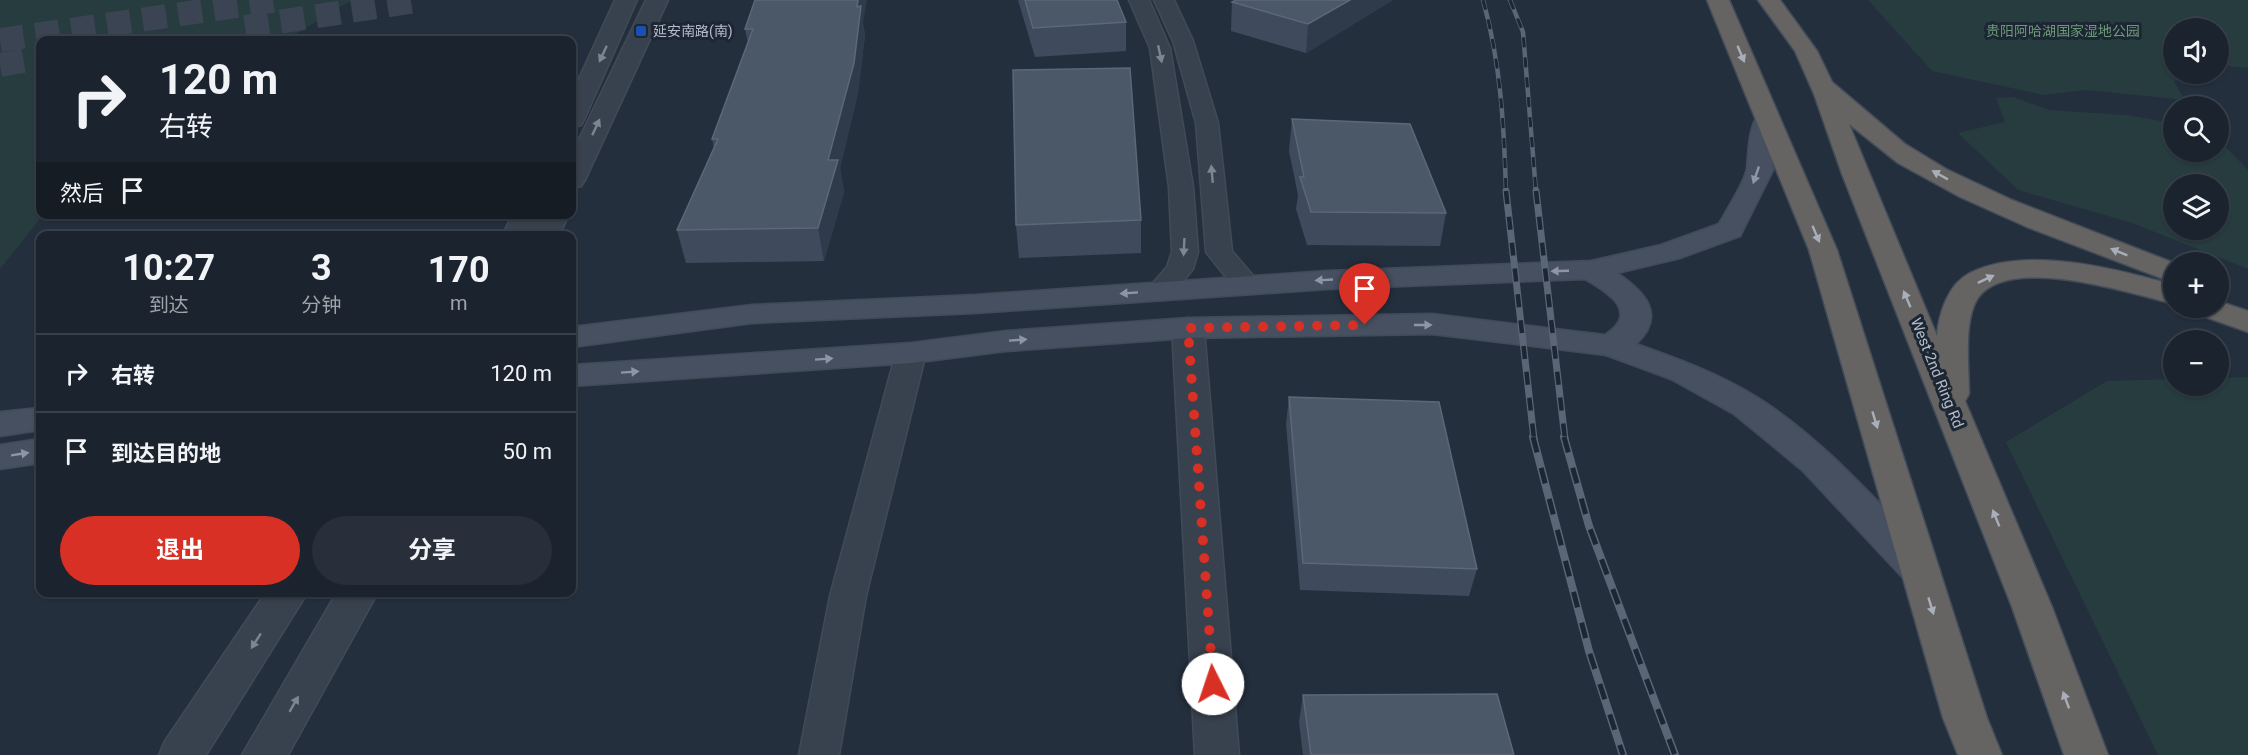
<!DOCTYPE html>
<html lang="zh">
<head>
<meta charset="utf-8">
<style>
	:root { --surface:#1b232e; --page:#282f3a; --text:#f1f3f6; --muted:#a0a4aa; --line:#39404a; --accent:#d93025 }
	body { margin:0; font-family:Roboto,"Noto Sans SC",sans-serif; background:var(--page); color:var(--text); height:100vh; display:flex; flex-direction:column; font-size:22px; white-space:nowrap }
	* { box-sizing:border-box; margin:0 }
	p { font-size:20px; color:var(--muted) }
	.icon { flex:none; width:33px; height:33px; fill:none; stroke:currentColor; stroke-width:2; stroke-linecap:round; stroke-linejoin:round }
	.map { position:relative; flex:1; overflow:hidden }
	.panel { position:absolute; left:36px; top:231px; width:540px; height:366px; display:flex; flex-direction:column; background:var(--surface); border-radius:12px; box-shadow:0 2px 4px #0004,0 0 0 2px var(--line) }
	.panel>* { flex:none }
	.top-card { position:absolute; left:36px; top:36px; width:540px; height:183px; border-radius:12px; box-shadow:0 2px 4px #0004,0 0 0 2px var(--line); background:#1b232e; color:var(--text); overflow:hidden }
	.fabs { position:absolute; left:2163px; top:18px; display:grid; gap:12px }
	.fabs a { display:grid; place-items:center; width:66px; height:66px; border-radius:50%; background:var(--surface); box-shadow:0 2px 4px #0004,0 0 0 2px var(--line); font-size:30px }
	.pin { position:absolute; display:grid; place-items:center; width:51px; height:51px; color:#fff; margin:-62px -26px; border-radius:50% 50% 50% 0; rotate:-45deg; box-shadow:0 0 6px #0007 }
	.pin .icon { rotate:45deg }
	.me { position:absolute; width:66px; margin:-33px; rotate:356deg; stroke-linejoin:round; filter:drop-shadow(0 0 4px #0008) }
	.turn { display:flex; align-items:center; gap:21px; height:126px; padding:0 24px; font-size:27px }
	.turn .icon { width:78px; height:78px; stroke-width:2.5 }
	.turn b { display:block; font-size:42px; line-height:51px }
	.then { display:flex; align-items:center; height:57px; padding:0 24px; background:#0003; gap:12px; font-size:22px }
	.eta { display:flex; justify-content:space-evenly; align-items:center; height:102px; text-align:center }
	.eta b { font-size:36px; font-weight:700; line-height:42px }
	.action { display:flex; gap:12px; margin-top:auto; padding:12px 24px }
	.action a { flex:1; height:69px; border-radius:36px; background:var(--accent); color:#fff; font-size:24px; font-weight:700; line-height:69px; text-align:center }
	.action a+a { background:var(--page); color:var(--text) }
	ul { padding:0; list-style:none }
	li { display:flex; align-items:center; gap:18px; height:78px; padding:0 24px; border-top:2px solid var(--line) }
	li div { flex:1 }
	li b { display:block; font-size:22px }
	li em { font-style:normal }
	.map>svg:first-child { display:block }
	.green { fill:#263c3f; fill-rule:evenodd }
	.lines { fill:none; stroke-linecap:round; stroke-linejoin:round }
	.secondary-tunnel { stroke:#3a4453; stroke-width:24; stroke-dasharray:24 12; stroke-linecap:butt }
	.minor-casing { stroke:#414a57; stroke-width:3 }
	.tertiary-casing { stroke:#414a57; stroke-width:3 }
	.secondary-casing { stroke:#414a57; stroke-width:3 }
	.trunk-casing { stroke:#434c59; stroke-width:3 }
	.minor { fill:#38414e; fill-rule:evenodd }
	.tertiary { fill:#38414e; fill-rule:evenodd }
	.secondary { fill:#465061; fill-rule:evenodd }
	.trunk { fill:#656462; fill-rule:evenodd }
	.rail-far2-casing { stroke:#5a6575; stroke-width:4.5 }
	.rail-far1-casing { stroke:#5a6575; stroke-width:7 }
	.rail-casing { stroke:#5a6575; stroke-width:8 }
	.rail-far2 { stroke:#1d2633; stroke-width:3; stroke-dasharray:10; stroke-linecap:butt }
	.rail-far1 { stroke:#1d2633; stroke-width:4.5; stroke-dasharray:13; stroke-linecap:butt }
	.rail { stroke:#1d2633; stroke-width:5; stroke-dasharray:16; stroke-linecap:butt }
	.wall { fill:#3f4b5c }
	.shaded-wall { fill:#2f3b4b }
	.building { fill:#4b5868; stroke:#5c6777; stroke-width:1.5 }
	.oneway { fill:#7c8592 }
	.oneway2 { fill:#a8afba }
	.oneway3 { fill:#8e96a5 }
	.route { stroke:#d93025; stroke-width:10; stroke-dasharray:0 18 }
	.transit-dot { fill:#1a4fb4; stroke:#1d2633; stroke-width:2 }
	.labels { text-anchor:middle; stroke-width:6; stroke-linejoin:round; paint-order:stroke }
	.far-poi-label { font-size:14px; fill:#b4bcc9; stroke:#1d2633; text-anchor:start }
	.far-park-label { font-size:14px; fill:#6b9a76; stroke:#1d2633 }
	.street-label { font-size:15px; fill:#b4bcc9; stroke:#1d2633 }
</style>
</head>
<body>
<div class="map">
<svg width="2248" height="755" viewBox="0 0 2248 755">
	<rect width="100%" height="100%" fill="#242f3e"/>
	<path class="green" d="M0,0H352L286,40H40V214L43,215L0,269Z
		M1868,0H2248V68L2219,65L2218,28H2174V74H2187L2174,82L2185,100L2086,90L2044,95L1932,71Z
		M2013,97L2049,110L2125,115L2173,123L2174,152H2218L2219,140L2248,170V269L2132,223L2018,190L1958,133L2005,122L1996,98ZM2218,184V230H2174V184Z
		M2248,377V755H2158L2006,442L2107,381L2173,379L2174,386H2218L2219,378Z"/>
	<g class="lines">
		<path class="secondary-tunnel" d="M245,27L422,0
			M0,40L279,0
			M0,65L40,58"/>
		<g class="minor-casing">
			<path id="minor" d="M1129,0H1149L1170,48L1193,187L1198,252L1193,269L1170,297L1160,299L1150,297L1146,291L1167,267L1172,252L1169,187L1150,48Z
				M1154,0H1174L1193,41L1218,123L1232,251L1261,285L1257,291L1247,293L1237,291L1206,252L1196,123L1173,41Z
				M911,344L921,346L926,353L866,596L839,755H799L830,596L896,353L901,346Z"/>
		</g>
		<g class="tertiary-casing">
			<path id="tertiary" d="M615,0H637L584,120L581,125L572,127V94Z
				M646,0H668L585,180L581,186L572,188V154Z
				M513,214H541L531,236H502Z
				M541,214H569L559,236H531Z
				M1188,318L1199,321L1204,328L1239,755H1195L1172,328L1177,321Z
				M266,592H308L206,755H159L165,741Z
				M337,592H378L288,755H242Z"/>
		</g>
		<g class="secondary-casing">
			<path id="secondary" d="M1768,111L1777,113L1780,118L1772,154L1773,170L1740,236L1680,258L1617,273C1645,292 1667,315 1636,344C1678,359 1720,374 1758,398C1825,440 1878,504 1934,559L1940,570L1934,581L1920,585L1906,581L1802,470L1734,414L1671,379L1606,355L1432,334L1188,338L1006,351L911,363L572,386V365L911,343L1006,331L1188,318L1432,314L1605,335C1640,312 1609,293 1585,279L1327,289L975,313L752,323L572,347V327L752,305L975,295L1327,271L1591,261L1661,245L1719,224C1726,210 1745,183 1747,168C1749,150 1748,129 1759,113Z
				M40,408V430L0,436V412Z
				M40,439V463L0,469V445Z"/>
		</g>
		<g class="trunk-casing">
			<path id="trunk" d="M1707,0H1729L1837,250L1987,718L2002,755H1958L1943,718L1809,250Z
				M1758,0H1780L1817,51L1832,82L1905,144L1946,169L2012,200L2174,263V283L2027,227L1960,197L1898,163L1849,124L1937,336C1939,313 1948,284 1970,273C2026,245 2116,269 2174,285V304C2130,293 2009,254 1978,298C1963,320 1969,368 1969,394L1965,401L2052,607L2108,755H2064L2012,607L1842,174L1814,94L1795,51Z
				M2218,301L2248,311V332L2200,315L2196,308H2218Z"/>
		</g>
		<use href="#minor" class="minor"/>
		<use href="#tertiary" class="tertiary"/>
		<use href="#secondary" class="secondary"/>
		<use href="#trunk" class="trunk"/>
		<g class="rail-far2-casing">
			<path id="rail-far2" d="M1483,0C1501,64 1504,126 1506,192
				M1510,0L1523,32L1536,192"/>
		</g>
		<g class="rail-far1-casing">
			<path id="rail-far1" d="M1506,191L1534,439
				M1536,191L1565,439"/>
		</g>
		<g class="rail-casing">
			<path id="rail" d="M1533,437L1589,651L1623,755
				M1564,437L1589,526L1675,755"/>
		</g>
		<use href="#rail-far2" class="rail-far2"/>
		<use href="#rail-far1" class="rail-far1"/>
		<use href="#rail" class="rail"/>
	</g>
	<path class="wall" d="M1018,0H1117L1126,22V51L1035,57Z
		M1393,0L1306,53L1231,31L1232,2Z
		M863,23L865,35L858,93L840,168L844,192L824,261L686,263L677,230L714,148L712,139L748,43L745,29Z
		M1292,119L1446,213L1440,246L1307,245L1296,209L1298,195L1289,151Z
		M1141,220V253L1019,258L1016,225Z
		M1289,397L1477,569L1469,596L1300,590L1286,424Z
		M1303,695L1514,755H1303L1299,722Z"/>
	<path class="shaded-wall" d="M858,0H867L863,23L865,35L858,93L840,168L844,192L824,261L818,228L828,160Z
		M1350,0H1393L1306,53L1308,24Z"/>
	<path class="building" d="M755,0H858L857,7L861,6L854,63L828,160H838L818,228L677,230L718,139H712L753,29H745Z
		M1025,0H1117L1126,22L1033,28Z
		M1236,0H1350L1308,24L1232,2Z
		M1130,68L1141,220L1016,225L1013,70Z
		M1292,119L1410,124L1446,213L1311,212L1300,177H1304Z
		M1289,397L1439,402L1477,569L1303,563Z
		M1497,694L1514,755H1311L1303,695Z"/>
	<defs><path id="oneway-solid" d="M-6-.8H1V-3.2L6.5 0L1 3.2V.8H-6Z" transform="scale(1.5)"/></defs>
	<g class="oneway">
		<use href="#oneway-solid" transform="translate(603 54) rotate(115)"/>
		<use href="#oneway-solid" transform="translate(1160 54) rotate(78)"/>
		<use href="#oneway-solid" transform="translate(596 127) rotate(-65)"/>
		<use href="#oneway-solid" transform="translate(1212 174) rotate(-95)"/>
		<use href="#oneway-solid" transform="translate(1184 247) rotate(93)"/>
		<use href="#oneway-solid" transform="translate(256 641) rotate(123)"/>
		<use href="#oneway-solid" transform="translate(294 704) rotate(-60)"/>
	</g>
	<g class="oneway2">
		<use href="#oneway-solid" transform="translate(1741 54) rotate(67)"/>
		<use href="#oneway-solid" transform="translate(1940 175) rotate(-151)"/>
		<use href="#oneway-solid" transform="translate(1816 234) rotate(67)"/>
		<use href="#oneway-solid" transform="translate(2119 252) rotate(-158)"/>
		<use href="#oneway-solid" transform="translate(1986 279) rotate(-25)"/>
		<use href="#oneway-solid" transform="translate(1907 299) rotate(-113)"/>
		<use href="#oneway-solid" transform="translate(1875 420) rotate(73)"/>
		<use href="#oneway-solid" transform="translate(1996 518) rotate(-112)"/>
		<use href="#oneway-solid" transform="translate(1931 606) rotate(73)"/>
		<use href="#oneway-solid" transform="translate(2066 700) rotate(-110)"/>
	</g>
	<g class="oneway3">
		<use href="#oneway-solid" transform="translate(1756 175) rotate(109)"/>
		<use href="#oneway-solid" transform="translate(1560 271) rotate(178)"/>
		<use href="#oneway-solid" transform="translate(1324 280) rotate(177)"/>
		<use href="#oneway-solid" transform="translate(1129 293) rotate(176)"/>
		<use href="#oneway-solid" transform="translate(1423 325)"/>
		<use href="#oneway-solid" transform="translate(1018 340) rotate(-4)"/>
		<use href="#oneway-solid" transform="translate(824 359) rotate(-4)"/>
		<use href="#oneway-solid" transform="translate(630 372) rotate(-4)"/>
		<use href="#oneway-solid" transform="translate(20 454) rotate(-9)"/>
	</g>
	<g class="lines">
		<path class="route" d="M1213,684L1188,328L1365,325"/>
	</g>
	<rect class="transit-dot" x="635" y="25" width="12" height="12" rx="3"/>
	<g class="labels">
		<g class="far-poi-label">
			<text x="653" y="36">延安南路(南)</text>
		</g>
		<g class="far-park-label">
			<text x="2063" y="36">贵阳阿哈湖国家湿地公园</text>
		</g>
		<g class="street-label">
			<text transform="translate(1937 373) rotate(68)" y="5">West 2nd Ring Rd</text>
		</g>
	</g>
</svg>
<div class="fabs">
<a><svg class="icon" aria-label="sound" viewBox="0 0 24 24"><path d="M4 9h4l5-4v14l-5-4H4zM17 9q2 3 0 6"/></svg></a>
<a><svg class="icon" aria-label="search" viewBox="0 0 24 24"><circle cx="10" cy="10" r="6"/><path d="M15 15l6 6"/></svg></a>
<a><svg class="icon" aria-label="layers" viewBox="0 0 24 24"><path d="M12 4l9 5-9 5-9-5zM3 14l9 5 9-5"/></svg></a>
<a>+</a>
<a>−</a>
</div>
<div class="pin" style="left:1365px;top:325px;background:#d93025"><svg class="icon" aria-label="arrive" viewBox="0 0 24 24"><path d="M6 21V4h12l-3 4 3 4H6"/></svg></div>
<svg class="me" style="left:1213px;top:684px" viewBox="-20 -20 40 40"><circle r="19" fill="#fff"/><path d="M0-13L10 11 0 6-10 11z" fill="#d93025"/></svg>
<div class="top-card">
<div class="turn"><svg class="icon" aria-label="right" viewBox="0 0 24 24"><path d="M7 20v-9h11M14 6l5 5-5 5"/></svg><div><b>120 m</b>右转</div></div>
<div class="then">然后<svg class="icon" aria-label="arrive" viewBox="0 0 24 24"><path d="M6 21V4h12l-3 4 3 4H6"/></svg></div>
</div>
<section class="panel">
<div class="eta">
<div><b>10:27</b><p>到达</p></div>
<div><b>3</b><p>分钟</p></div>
<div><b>170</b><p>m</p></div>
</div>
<ul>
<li><svg class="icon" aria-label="right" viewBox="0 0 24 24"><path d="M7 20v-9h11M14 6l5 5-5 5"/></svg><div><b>右转</b></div><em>120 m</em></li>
<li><svg class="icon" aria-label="arrive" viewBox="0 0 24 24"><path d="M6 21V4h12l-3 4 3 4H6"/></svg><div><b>到达目的地</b></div><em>50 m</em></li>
</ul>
<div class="action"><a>退出</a><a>分享</a></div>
</section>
</div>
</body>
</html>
